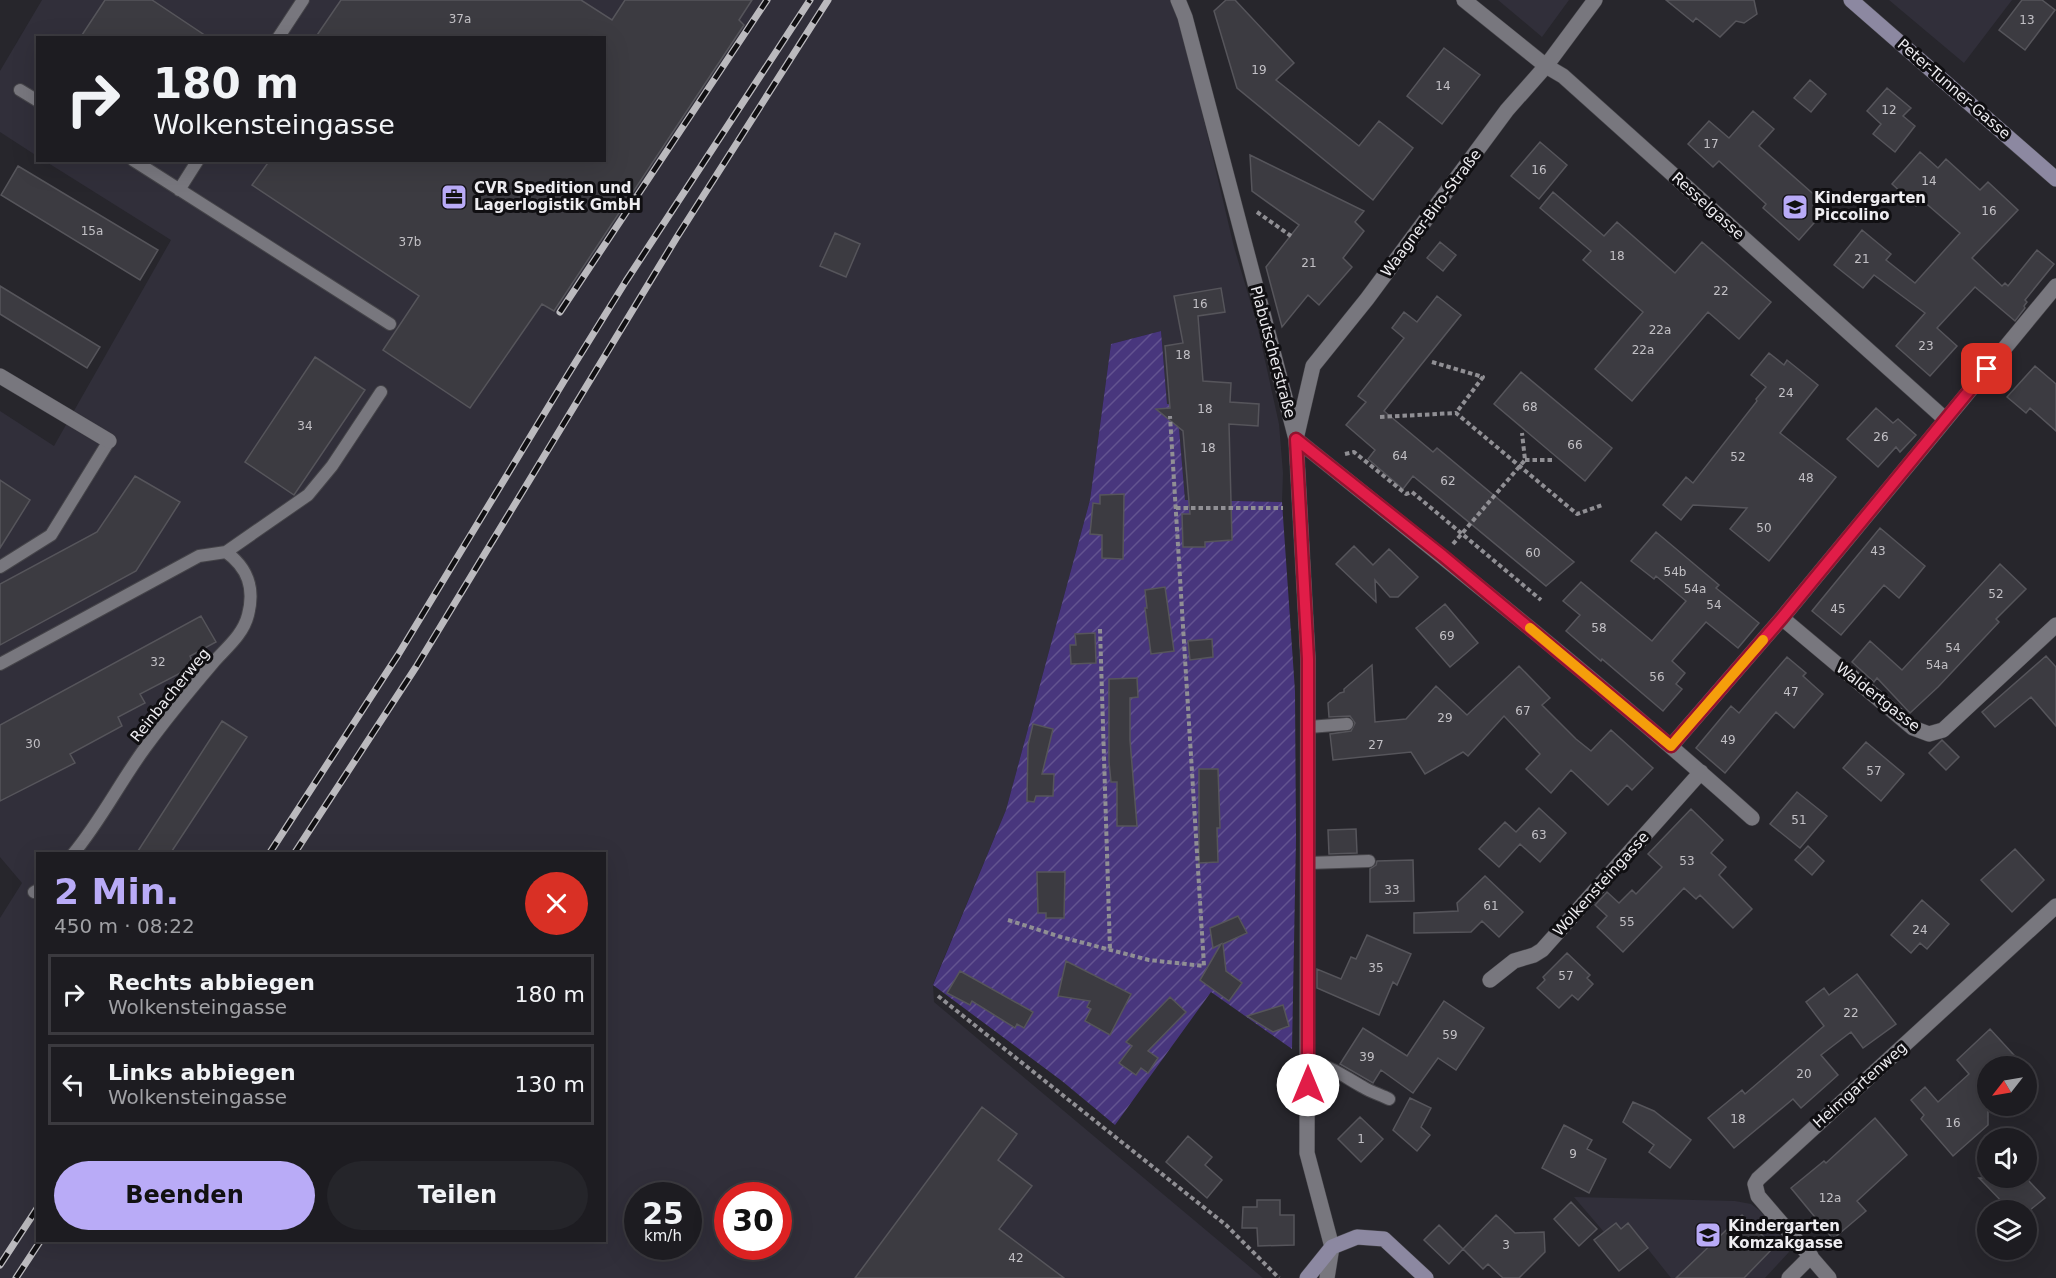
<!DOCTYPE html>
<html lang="de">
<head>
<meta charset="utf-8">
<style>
	:root { --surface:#1d1c21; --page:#25252a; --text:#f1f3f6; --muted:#a0a1a5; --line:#3b3a3f; --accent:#b9abf7 }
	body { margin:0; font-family:"DejaVu Sans",sans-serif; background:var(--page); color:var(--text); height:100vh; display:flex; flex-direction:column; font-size:22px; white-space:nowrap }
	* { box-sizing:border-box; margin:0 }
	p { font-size:20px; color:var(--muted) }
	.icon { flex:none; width:33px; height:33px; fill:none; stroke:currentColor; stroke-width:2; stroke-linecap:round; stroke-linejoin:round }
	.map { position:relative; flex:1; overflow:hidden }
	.drawer { position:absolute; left:36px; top:852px; width:570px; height:390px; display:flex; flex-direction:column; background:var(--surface); border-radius:0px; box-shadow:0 6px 24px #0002,0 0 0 2px var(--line) }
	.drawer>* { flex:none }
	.top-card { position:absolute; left:36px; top:36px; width:570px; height:126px; border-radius:0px; box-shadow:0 6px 24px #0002,0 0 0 2px var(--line); background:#1d1c21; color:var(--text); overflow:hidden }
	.needle { width:39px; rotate:239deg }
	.controls { position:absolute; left:1977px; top:1056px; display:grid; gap:12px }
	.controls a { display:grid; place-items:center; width:60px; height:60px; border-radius:50%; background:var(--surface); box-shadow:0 6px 24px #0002,0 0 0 2px var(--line); font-size:30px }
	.speed { position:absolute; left:624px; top:1182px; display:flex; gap:12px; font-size:30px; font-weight:700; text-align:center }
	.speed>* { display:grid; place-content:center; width:78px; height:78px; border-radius:50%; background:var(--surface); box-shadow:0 6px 24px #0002,0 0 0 2px var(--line); line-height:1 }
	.speed small { font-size:15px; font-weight:400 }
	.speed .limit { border:9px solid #d22; background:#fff; color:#111 }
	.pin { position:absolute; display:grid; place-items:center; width:51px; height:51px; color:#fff; margin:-26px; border-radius:12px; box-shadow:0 3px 9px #0006 }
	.me { position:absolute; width:66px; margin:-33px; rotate:0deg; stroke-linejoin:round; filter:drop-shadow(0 0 4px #0008) }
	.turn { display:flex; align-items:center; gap:21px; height:126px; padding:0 18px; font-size:27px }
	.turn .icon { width:78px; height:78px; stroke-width:2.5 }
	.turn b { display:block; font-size:42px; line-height:51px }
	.round { display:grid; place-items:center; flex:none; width:63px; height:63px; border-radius:32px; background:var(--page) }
	.summary { display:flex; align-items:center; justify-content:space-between; height:102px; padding:0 18px }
	h1 { font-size:36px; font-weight:800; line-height:45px; color:var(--accent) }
	.button { display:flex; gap:12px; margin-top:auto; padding:12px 18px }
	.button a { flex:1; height:69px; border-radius:36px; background:var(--accent); color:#111; font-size:24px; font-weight:800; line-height:69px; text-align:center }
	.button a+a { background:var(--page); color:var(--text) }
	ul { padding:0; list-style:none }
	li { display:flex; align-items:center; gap:18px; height:81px; margin:0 12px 9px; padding:0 6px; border:3px solid var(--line); border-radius:0px }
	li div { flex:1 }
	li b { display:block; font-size:22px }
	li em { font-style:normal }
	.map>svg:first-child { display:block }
	.built { fill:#312f3a; fill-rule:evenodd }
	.garden { fill:url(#garden-furrows) }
	.building { fill:#3c3b41; stroke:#56555b; stroke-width:1.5 }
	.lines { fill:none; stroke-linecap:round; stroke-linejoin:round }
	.lane-casing { stroke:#454449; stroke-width:14 }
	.street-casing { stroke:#454449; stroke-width:16 }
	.secondary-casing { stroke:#454449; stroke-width:16 }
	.path { stroke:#908f94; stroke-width:4; stroke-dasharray:4.5 3; stroke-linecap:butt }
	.lane { stroke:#78777e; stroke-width:12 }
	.street { stroke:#78777e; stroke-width:15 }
	.secondary { stroke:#8c88a1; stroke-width:15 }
	.rail-casing { stroke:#bbbabe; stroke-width:7 }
	.rail { stroke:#100f12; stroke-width:4.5; stroke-dasharray:14; stroke-linecap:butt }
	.route-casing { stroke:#92132f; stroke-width:15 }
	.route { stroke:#e11d48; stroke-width:10 }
	.slow { stroke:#f59e0b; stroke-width:10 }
	.labels { text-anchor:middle; stroke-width:6; stroke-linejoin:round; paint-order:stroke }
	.number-label { font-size:12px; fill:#c2c0c5 }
	.street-label { font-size:15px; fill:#eeedf1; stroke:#100f12 }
	.poi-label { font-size:15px; font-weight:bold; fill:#eeedf1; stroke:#100f12; text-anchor:start }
</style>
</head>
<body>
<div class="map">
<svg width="2056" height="1278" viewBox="0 0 2056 1278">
	<defs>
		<pattern id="garden-furrows" width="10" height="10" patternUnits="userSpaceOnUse" patternTransform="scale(1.5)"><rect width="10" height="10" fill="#48367d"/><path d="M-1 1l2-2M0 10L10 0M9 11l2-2" fill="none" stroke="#635390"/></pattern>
	</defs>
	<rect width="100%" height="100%" fill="#27262c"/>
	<path class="built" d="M42,0H1171L1183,32L1234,247L1257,324L1279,424L1283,473L1282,502L1185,500L1177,405H1167L1161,331L1111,344L1090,500L1006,810L933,984L934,1002L1263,1278H0V918L22,883L0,857V411L54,446L171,240L45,161L604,160V38H38L37,156L0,132V71ZM38,854H604V1240H38ZM638,1196H688V1246H638ZM728,1196H778V1246H728Z
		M1498,0H1569L1542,37Z
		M1889,0H2012L1964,63Z
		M1574,1197L1735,1201L1751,1204L1759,1210L1787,1244L1789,1252L1765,1278H1671L1628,1224L1609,1238Z"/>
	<path class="garden" d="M1161,331L1167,404H1177L1185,500L1282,502L1295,691L1296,839L1292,1049L1211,992L1115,1125L1062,1081L933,985L1006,810L1090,500L1111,344Z"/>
	<path class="building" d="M105,0H152L209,38H80Z
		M341,0H581L612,20L625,0H752L739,20L744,25L554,311L542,304L470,408L383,350L419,296L252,185L270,160H604V38H315Z
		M1226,0H1235L1294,63L1276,80L1359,146L1379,121L1413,148L1373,200L1237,88L1214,11Z
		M1666,0H1754L1757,14L1744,23L1736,21L1720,37L1696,18L1693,22Z
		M2022,0H2042L2055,10L2025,50L1999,30Z
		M1444,48L1480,75L1442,124L1407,96Z
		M1810,80L1826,94L1811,112L1794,98Z
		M1887,88L1911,108L1903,116L1915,126L1895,152L1873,134L1881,124L1867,111Z
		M1753,111L1774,129L1759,146L1828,207L1799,240L1763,208L1766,204L1719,161L1713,167L1688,144L1709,121L1729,138Z
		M1540,142L1567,165L1539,199L1511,176Z
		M1920,152L1938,168L1946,159L1980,190L1988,182L2018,210L1972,258L2002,286L2005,283L2008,286L2037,250L2054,264L2025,300L2027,302L2024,306L2025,308L2015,321L1975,287L1937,328L1957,346L1930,376L1896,346L1925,313L1874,275L1863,288L1834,265L1862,230L1891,254L1886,260L1915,283L1960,233L1922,200L1916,206L1892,184Z
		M1250,155L1364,211L1355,222L1364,231L1343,258L1352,267L1319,305L1308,295L1282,327L1266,267L1299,225L1252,191Z
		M18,166L158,250L140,280L1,195Z
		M1553,192L1604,236L1617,222L1675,273L1702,242L1771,302L1739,339L1708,312L1632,401L1595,369L1643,312L1583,260L1591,251L1540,208Z
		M835,233L860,244L846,277L820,266Z
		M1440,242L1456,255L1443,271L1427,258Z
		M0,286L100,347L87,368L0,314Z
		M1221,288L1225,312L1198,316L1203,381L1231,383L1230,402L1259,404L1258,426L1229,424L1232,540L1205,542V547H1183L1182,514H1190L1183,431L1156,409L1170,408L1165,346L1183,343L1174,296Z
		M1437,296L1461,315L1384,411L1433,452L1437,448L1574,562L1546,586L1413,476L1403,489L1368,459L1375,450L1346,425L1366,402L1358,396L1404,338L1392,328L1404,312L1417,322Z
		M1769,353L1784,365L1787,360L1818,385L1780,433L1836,477L1769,561L1730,529L1747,508L1693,505L1681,520L1663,505L1686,477L1693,483L1757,401L1756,399L1766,387L1751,375Z
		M315,357L365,390L294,495L245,462Z
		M2035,366L2056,384V431L2030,408L2026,413L2007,397Z
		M1521,372L1612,448L1585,481L1494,404Z
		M1876,408L1893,423L1898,419L1916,435L1900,452L1896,447L1878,467L1847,439Z
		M135,476L180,502L136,571L0,645V584L97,532Z
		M0,480L30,500L0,548Z
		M1124,494L1123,559L1102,558V535L1090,534L1093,503L1100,504V495Z
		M1880,528L1925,566L1899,598L1884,585L1841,635L1812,611Z
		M1656,532L1719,585L1716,588L1759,623L1738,648L1706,622L1672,661L1685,673L1676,684L1682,689L1663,711L1602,659L1601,661L1566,631L1580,615L1563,601L1581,582L1652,641L1686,601L1656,576L1654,579L1631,561Z
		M1354,546L1373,565L1389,549L1418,577L1398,597H1390L1375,580L1376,602L1336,564Z
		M2000,564L2026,589L1996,619L1999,622L1938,687L1910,713L1877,678L1874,682L1852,662L1870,641L1902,670Z
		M1165,587L1174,651L1151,654L1145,608H1147L1145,590Z
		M1445,604L1478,643L1450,667L1416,628Z
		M201,616L216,642L190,656L194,666L140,694L145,703L118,717L122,726L70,754L75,763L0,801V725Z
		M1095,633L1096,663L1071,664L1070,645H1076L1075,634Z
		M1212,639L1213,657L1190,660L1188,641Z
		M2046,656L2056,667V726L2031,697L1995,727L1982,712Z
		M1787,657L1806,673L1803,676L1823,694L1794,728L1776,712L1725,773L1696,748L1731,706L1739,713Z
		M1372,665L1375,722L1406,719L1436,686L1467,715L1519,666L1550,698L1542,705L1576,739L1591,751L1611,730L1653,768L1632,790L1627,785L1608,805L1571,770L1551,793L1526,769L1540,754L1504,716L1468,756L1463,752L1425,774L1411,752L1333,760L1330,734L1351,731L1355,723L1350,716L1329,717L1328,703L1340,693L1344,692V689Z
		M1137,678L1138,697L1130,698V740L1137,826H1117V782H1111L1109,762V679Z
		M222,721L247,737L170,854H136Z
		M1033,724L1053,729L1042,774H1054L1053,796H1036L1034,802L1027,801L1028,745Z
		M1942,740L1959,757L1946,770L1929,753Z
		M1866,742L1904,774L1881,801L1843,768Z
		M1199,769H1218L1220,828H1217L1218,862L1199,863Z
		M1797,792L1827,816L1800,848L1770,824Z
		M1539,808L1566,833L1540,862L1520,844L1499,867L1479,849L1505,822L1516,832Z
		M1691,809L1723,840L1711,853L1726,867L1719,875L1752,909L1733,928L1700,895L1696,899L1684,888L1623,952L1597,927L1607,916L1595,905L1607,892L1619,903L1632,890L1636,894L1662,867L1648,854Z
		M1356,829L1357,853L1329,854L1328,830Z
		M1808,846L1824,861L1812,875L1795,860Z
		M2015,849L2044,880L2012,912L1981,880Z
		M1413,860L1414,901L1370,902V869L1376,865L1377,861Z
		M1037,872H1065L1064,918H1046V913H1038Z
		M1485,876L1523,912L1499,937L1482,921L1471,932L1414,933V913L1458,911L1457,903Z
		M1922,900L1949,924L1927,949L1920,943L1911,953L1891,935Z
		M1238,916L1247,933L1223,944L1226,971L1242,983L1229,1001L1200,980L1221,944L1213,948L1210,928Z
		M1367,935L1411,954L1397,985L1393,982L1379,1015L1317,988V969L1341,979L1351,957L1356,959Z
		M1567,953L1590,975L1587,978L1593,984L1578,1000L1572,995L1559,1008L1537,988L1545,980L1543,977Z
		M1066,961L1131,994L1110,1035L1085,1021L1091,1009L1087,1007L1090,1001L1058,996Z
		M960,971L1033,1012L1024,1028L1017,1024L1015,1028L972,1001L970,1005L947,993Z
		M1857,974L1896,1024L1863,1048L1851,1032L1821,1055L1838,1075L1801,1108L1793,1099L1734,1148L1708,1118L1742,1090L1745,1094L1824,1026L1806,1002L1824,988L1829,995Z
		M1170,997L1186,1012L1148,1051L1158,1058L1148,1073L1141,1068L1136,1075L1119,1063L1132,1046L1126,1042Z
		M1444,1001L1484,1028L1456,1070L1438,1058L1413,1093L1381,1070L1373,1083L1340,1064L1363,1028L1407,1056Z
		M1283,1005L1289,1026L1273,1032L1247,1016Z
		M1990,1029L2024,1066H1988V1125L1953,1156L1921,1119L1924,1115L1911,1100L1925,1087L1938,1102L1969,1074L1957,1060Z
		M1410,1098L1431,1108L1421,1127L1430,1135L1417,1151L1393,1130Z
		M1633,1102L1654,1111L1691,1140L1670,1168L1649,1152L1654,1145L1623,1122Z
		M982,1107L1017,1134L998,1160L1032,1186L999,1229L1064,1278H855Z
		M1360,1117L1383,1139L1361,1162L1338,1139Z
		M1875,1118L1907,1155L1857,1201L1866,1211L1833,1239L1791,1188L1824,1161L1826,1163Z
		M1564,1125L1592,1140L1587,1149L1606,1159L1589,1193L1542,1168Z
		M1188,1136L1212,1157L1205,1165L1222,1180L1207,1198L1166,1162Z
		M1979,1178H2026L2045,1198L2030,1210H2010Z
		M1257,1200H1280V1215H1294V1245L1258,1246L1257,1228H1242L1243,1207H1257Z
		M1571,1202L1597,1229L1579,1246L1554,1219Z
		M1496,1215L1515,1233L1544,1232L1545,1252L1519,1278H1503L1488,1264L1483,1269L1463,1249Z
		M1742,1215L1774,1247L1744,1278H1676Z
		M1616,1223L1621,1229L1628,1223L1648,1248L1619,1271L1594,1240Z
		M1439,1225L1463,1249L1449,1264L1424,1240Z"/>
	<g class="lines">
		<g class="lane-casing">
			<path id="lane" d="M278,38L303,0
				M20,90L38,101
				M133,160L390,324
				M179,190L198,160
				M0,567L51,535L109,441
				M0,664L199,556L226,552L308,495L332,466L381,392
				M1309,727L1347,724
				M73,854C100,822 120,782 145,748C166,719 190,690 213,663C226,648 243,635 248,615C255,588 248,568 226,552
				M1308,863L1369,861
				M34,892L38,890
				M1308,1062C1332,1066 1343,1076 1363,1087C1371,1092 1381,1095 1389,1099"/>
		</g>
		<g class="street-casing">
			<path id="street" d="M1178,0L1185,17L1296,439L1308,659L1307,1153L1332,1247L1327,1278
				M1464,0L1546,66L1563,76L1945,419
				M1595,0L1546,66L1507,110L1367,299L1313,366L1296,439C1450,563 1605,686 1752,818
				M0,376L109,441
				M1782,618L1913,728L1929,734L1943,730L2056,625
				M1671,746L1782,618L2056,286
				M1490,980L1514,961L1534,955L1542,950L1701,772
				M1789,1278L1811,1256
				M1829,1278L1758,1196L1755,1184L1758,1179L2056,906"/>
		</g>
		<g class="secondary-casing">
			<path id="secondary" d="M1851,0L2056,179
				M1307,1278L1332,1247L1357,1237L1384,1239L1426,1278"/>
		</g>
		<path class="path" d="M1257,212L1291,236
			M1432,362L1483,377L1456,413
			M1380,417L1456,413L1577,514L1602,505
			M1345,454L1354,452L1406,494L1412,492L1541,600
			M1525,460H1552
			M1176,508H1283
			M1453,544L1525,460L1522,433
			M1100,629L1110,950
			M1008,920L1061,937L1149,960L1204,966L1170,416
			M938,996L1226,1225L1279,1278"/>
		<use href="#lane" class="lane"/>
		<use href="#street" class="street"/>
		<use href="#secondary" class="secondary"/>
		<g class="rail-casing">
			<path id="rail" d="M560,312L767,0
				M269,854L398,655L564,381L626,281L810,0
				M294,854L416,667L677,237L828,0
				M0,1265L38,1207
				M16,1278L41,1240"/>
		</g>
		<use href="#rail" class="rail"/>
	</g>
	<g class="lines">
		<g class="route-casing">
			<path id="route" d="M1308,1085V659L1296,439L1443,556L1671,746L1782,618L1987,369"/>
		</g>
		<use href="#route" class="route"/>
		<path class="slow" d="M1530,628L1671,746L1763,640"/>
	</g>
	<defs>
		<g id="office-square" transform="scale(1.35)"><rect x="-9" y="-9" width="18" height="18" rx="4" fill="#b9abf7" stroke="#100f12"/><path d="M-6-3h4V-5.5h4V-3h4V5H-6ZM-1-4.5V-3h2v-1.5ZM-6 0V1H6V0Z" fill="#111"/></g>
		<g id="school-square" transform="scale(1.35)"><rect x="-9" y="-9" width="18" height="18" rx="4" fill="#b9abf7" stroke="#100f12"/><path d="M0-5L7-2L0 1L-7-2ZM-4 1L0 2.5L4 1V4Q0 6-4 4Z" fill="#111"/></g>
	</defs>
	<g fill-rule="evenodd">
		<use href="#office-square" x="454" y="197"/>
		<use href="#school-square" x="1795" y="207"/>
		<use href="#school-square" x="1708" y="1235"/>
	</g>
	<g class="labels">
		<g class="number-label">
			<text x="460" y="23">37a</text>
			<text x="2027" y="24">13</text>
			<text x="1259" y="74">19</text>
			<text x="1443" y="90">14</text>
			<text x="1889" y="114">12</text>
			<text x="1711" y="148">17</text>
			<text x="1539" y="174">16</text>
			<text x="1929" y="185">14</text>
			<text x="1989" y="215">16</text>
			<text x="92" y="235">15a</text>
			<text x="410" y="246">37b</text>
			<text x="1617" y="260">18</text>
			<text x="1862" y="263">21</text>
			<text x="1309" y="267">21</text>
			<text x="1721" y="295">22</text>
			<text x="1200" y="308">16</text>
			<text x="1660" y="334">22a</text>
			<text x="1926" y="350">23</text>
			<text x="1643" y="354">22a</text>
			<text x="1183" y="359">18</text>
			<text x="1786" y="397">24</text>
			<text x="1530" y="411">68</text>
			<text x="1205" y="413">18</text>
			<text x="305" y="430">34</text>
			<text x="1881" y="441">26</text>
			<text x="1575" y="449">66</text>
			<text x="1208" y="452">18</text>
			<text x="1400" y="460">64</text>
			<text x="1738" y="461">52</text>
			<text x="1806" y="482">48</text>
			<text x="1448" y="485">62</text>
			<text x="1764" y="532">50</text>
			<text x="1878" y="555">43</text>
			<text x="1533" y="557">60</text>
			<text x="1675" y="576">54b</text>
			<text x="1695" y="593">54a</text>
			<text x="1996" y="598">52</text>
			<text x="1714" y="609">54</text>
			<text x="1838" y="613">45</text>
			<text x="1599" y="632">58</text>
			<text x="1447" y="640">69</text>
			<text x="1953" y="652">54</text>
			<text x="158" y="666">32</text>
			<text x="1937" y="669">54a</text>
			<text x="1657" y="681">56</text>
			<text x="1791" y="696">47</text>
			<text x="1523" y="715">67</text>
			<text x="1445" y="722">29</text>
			<text x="1728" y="744">49</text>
			<text x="33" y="748">30</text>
			<text x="1376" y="749">27</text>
			<text x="1874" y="775">57</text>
			<text x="1799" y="824">51</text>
			<text x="1539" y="839">63</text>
			<text x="1687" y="865">53</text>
			<text x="1392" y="894">33</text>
			<text x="1491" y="910">61</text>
			<text x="1627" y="926">55</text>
			<text x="1920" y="934">24</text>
			<text x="1376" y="972">35</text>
			<text x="1566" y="980">57</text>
			<text x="1851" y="1017">22</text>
			<text x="1450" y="1039">59</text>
			<text x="1367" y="1061">39</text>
			<text x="1804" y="1078">20</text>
			<text x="1738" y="1123">18</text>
			<text x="1953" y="1127">16</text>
			<text x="1361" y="1143">1</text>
			<text x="1573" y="1158">9</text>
			<text x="1830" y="1202">12a</text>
			<text x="1506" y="1249">3</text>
			<text x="1016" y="1262">42</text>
		</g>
		<g class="street-label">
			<text transform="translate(1954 89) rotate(41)" y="5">Peter-Tunner-Gasse</text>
			<text transform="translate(1708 206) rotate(42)" y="5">Resselgasse</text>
			<text transform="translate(1431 213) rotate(-53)" y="5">Waagner-Biro-Straße</text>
			<text transform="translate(1273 352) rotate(75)" y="5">Plabutscherstraße</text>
			<text transform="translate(170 695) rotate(-51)" y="5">Reinbacherweg</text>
			<text transform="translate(1878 697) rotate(38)" y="5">Waldertgasse</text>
			<text transform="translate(1601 884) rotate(-48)" y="5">Wolkensteingasse</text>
			<text transform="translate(1860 1085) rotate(-42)" y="5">Heimgartenweg</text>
		</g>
		<g class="poi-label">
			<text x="474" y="193">CVR Spedition und<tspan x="474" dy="17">Lagerlogistik GmbH</tspan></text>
			<text x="1814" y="203">Kindergarten<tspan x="1814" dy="17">Piccolino</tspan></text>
			<text x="1728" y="1231">Kindergarten<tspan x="1728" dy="17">Komzakgasse</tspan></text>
		</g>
	</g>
</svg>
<div class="controls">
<a><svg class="needle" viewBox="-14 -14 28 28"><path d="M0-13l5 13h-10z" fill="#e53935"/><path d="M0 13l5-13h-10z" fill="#a0a1a5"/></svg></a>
<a><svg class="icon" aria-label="sound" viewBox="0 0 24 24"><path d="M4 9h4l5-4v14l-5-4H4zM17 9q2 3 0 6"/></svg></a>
<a><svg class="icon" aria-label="layers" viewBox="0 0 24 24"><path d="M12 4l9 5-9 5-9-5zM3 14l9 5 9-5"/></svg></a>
</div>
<div class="speed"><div>25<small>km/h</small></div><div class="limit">30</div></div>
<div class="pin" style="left:1987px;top:369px;background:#d93025"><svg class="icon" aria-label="arrive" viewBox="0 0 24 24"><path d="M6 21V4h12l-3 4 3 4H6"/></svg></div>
<svg class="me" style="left:1308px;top:1085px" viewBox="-20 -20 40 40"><circle r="19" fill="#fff"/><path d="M0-13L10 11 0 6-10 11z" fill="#e11d48"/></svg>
<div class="top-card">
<div class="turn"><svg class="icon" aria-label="right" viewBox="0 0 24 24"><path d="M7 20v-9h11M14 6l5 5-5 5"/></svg><div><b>180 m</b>Wolkensteingasse</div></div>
</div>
<section class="drawer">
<div class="summary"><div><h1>2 Min.</h1><p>450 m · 08:22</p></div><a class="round" style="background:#d93025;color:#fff"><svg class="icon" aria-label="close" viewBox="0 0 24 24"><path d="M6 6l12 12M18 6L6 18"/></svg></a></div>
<ul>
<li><svg class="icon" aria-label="right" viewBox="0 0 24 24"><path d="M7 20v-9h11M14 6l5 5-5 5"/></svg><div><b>Rechts abbiegen</b><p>Wolkensteingasse</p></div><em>180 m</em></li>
<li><svg class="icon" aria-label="left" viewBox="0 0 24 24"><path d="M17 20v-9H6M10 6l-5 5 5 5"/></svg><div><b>Links abbiegen</b><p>Wolkensteingasse</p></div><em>130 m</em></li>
</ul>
<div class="button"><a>Beenden</a><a>Teilen</a></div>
</section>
</div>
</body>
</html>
